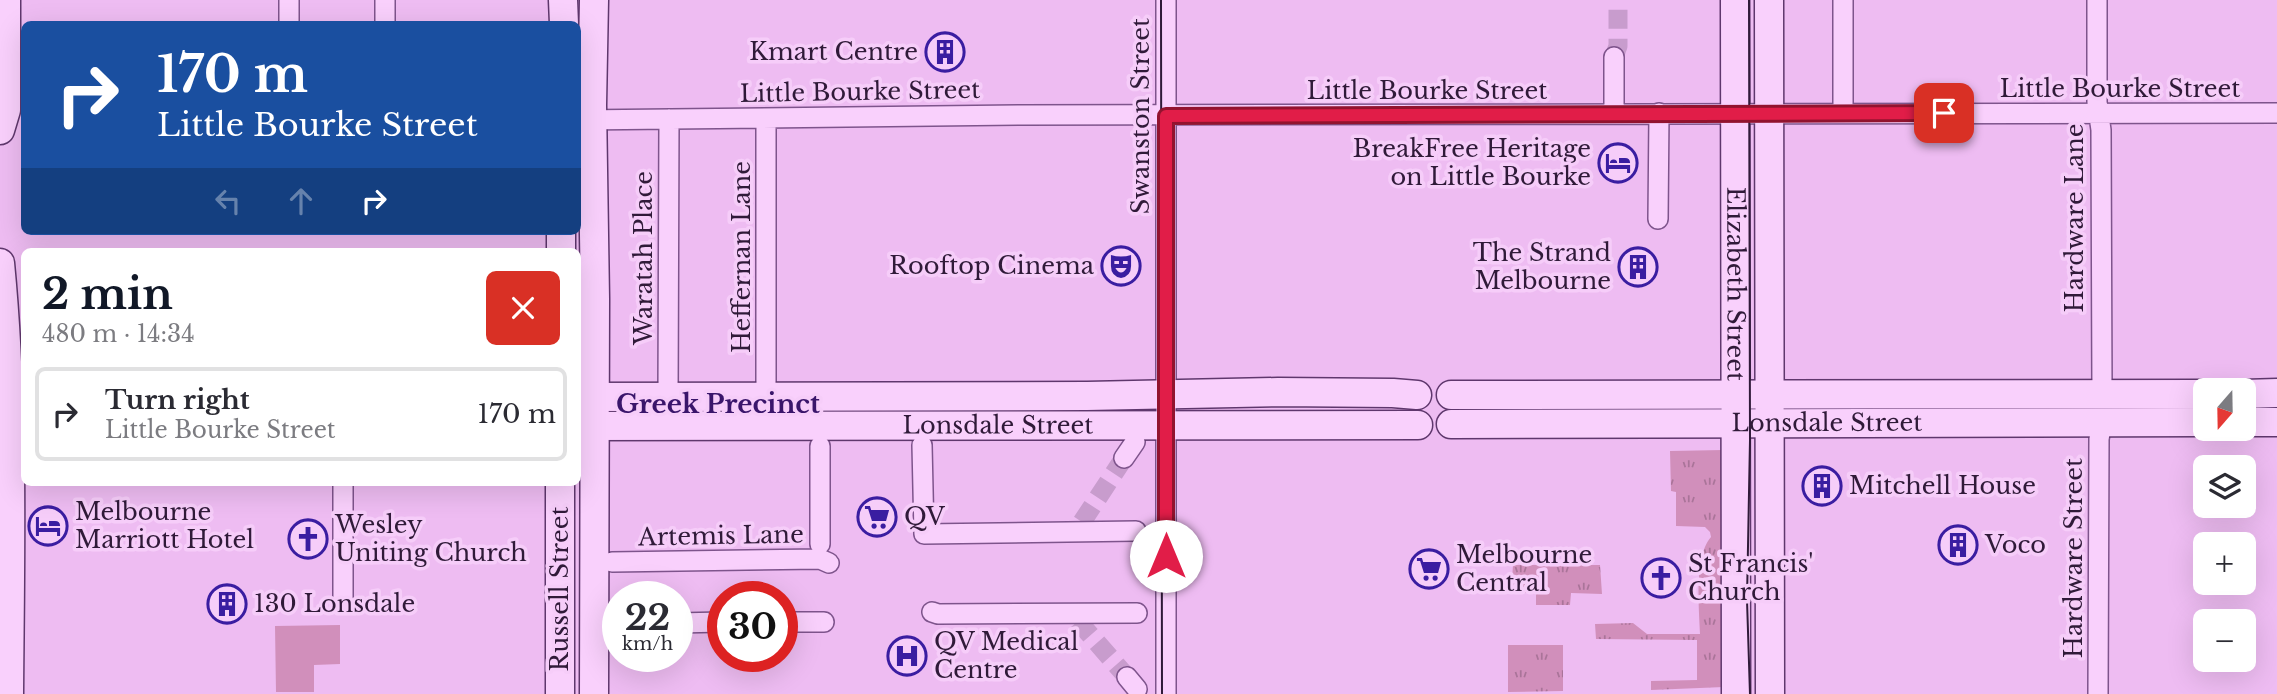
<!DOCTYPE html>
<html lang="en">
<head>
<meta charset="utf-8">
<style>
	:root { --surface:#fff; --page:#f7f7f7; --text:#2b2b33; --muted:#7c7c81; --line:#e1e1e2; --accent:#111827 }
	body { margin:0; font-family:"Libre Baskerville",serif; background:var(--page); color:var(--text); height:100vh; display:flex; flex-direction:column; font-size:26px; white-space:nowrap }
	* { box-sizing:border-box; margin:0 }
	p { font-size:23px; color:var(--muted) }
	.icon { flex:none; width:38px; height:38px; fill:none; stroke:currentColor; stroke-width:2; stroke-linecap:round; stroke-linejoin:round }
	.map { position:relative; flex:1; overflow:hidden }
	.details { position:absolute; left:21px; top:248px; width:560px; height:238px; display:flex; flex-direction:column; background:var(--surface); border-radius:10px; box-shadow:0 7px 28px #0002 }
	.details>* { flex:none }
	.top-card { position:absolute; left:21px; top:21px; width:560px; height:214px; border-radius:10px; box-shadow:0 7px 28px #0002; background:#1a4fa0; color:#fff; overflow:hidden }
	.needle { width:46px; rotate:200deg }
	.buttons { position:absolute; left:2193px; top:378px; display:grid; gap:14px }
	.buttons a { display:grid; place-items:center; width:63px; height:63px; border-radius:10px; background:var(--surface); box-shadow:0 7px 28px #0002; font-size:35px }
	.speed { position:absolute; left:602px; top:581px; display:flex; gap:14px; font-size:35px; font-weight:700; text-align:center }
	.speed>* { display:grid; place-content:center; width:91px; height:91px; border-radius:50%; background:var(--surface); box-shadow:0 7px 28px #0002; line-height:1 }
	.speed small { font-size:18px; font-weight:400 }
	.speed .limit { border:10px solid #d22; background:#fff; color:#111 }
	.pin { position:absolute; display:grid; place-items:center; width:60px; height:60px; color:#fff; margin:-30px; border-radius:14px; box-shadow:0 4px 10px #0006 }
	.me { position:absolute; width:77px; margin:-38px; rotate:0deg; stroke-linejoin:round; filter:drop-shadow(0 0 5px #0008) }
	.turn { display:flex; align-items:center; gap:24px; height:147px; padding:0 21px; font-size:32px }
	.turn .icon { width:91px; height:91px; stroke-width:2.5 }
	.turn b { display:block; font-size:49px; line-height:60px }
	.lanes { display:flex; align-items:center; height:66px; padding:0 21px; background:#0003; justify-content:center; gap:35px; direction:ltr }
	.lanes .off { opacity:.35 }
	.round { display:grid; place-items:center; flex:none; width:74px; height:74px; border-radius:10px; background:var(--page) }
	.headline { display:flex; align-items:center; justify-content:space-between; height:119px; padding:0 21px }
	h1 { font-size:42px; font-weight:800; line-height:52px; color:var(--accent) }
	ul { padding:0; list-style:none }
	li { display:flex; align-items:center; gap:21px; height:94px; margin:0 14px 10px; padding:0 7px; border:4px solid var(--line); border-radius:10px }
	li div { flex:1 }
	li b { display:block; font-size:26px }
	li em { font-style:normal }
	.map>svg:first-child { display:block }
	.grass { fill:url(#grass-tufts) }
	.park { fill:#d18fbb }
	.lines { fill:none; stroke-linecap:round; stroke-linejoin:round }
	.street-tunnel { stroke:#c89ccd; stroke-width:19; stroke-dasharray:19 10; stroke-linecap:butt }
	.street-casing { stroke:#7e548c; stroke-width:22 }
	.secondary-casing { stroke:#5f376d; stroke-width:31 }
	.street { stroke:#f9d0fc; stroke-width:19 }
	.secondary { stroke:#f9d0fc; stroke-width:28 }
	.tram { stroke:#301a39; stroke-width:2 }
	.route-casing { stroke:#92132f; stroke-width:18 }
	.route { stroke:#e11d48; stroke-width:12 }
	.labels { text-anchor:middle; stroke-width:7; stroke-linejoin:round; paint-order:stroke }
	.poi-label { font-size:24px; fill:#301a39; stroke:#f6cdf9; text-anchor:start }
	.street-label { font-size:24px; fill:#301a39; stroke:#f6cdf9 }
	.neighbourhood-label { font-size:26px; font-weight:bold; fill:#3a156b; stroke:#f6cdf9 }
</style>
</head>
<body>
<div class="map">
<svg width="2277" height="694" viewBox="0 0 2277 694">
	<defs>
		<pattern id="grass-tufts" width="24" height="20" patternUnits="userSpaceOnUse" patternTransform="scale(1.75)"><rect width="24" height="20" fill="#d18fbb"/><path d="M3 7l-1-3M5 7V3M7 7l1-3M15 17l-1-3M17 17v-4M19 17l1-3" fill="none" stroke="#aa7499"/></pattern>
	</defs>
	<rect width="100%" height="100%" fill="#eebcf2"/>
	<path class="grass" d="M1723,450L1724,687L1651,690V681L1697,680V640L1596,639L1595,624L1633,623L1647,634H1700C1699,608 1694,556 1711,537L1710,532L1705,527L1676,526V492L1671,491L1670,451Z
		M1513,565H1600L1602,594L1571,593L1570,605H1536V593H1511Z
		M1508,645H1563V691L1508,692Z"/>
	<path class="park" d="M340,625V664L314,665V692H276L275,626Z"/>
	<g class="lines">
		<path class="street-tunnel" d="M1614,57L1618,46V0
			M1082,522L1124,458
			M1078,621L1127,677"/>
		<g class="street-casing">
			<path id="street" d="M289,0V24
				M385,0V24
				M1166,0V694
				M2097,0V102L2101,130L2102,394
				M1614,57V114
				M1843,113V0
				M766,118V396
				M578,120L1021,115L2277,113
				M1658,219L1659,113
				M668,397L669,119
				M922,445L924,534L1136,531
				M820,446V544
				M1124,458L1135,442
				M612,562L820,559L829,563
				M343,603V483
				M932,612L938,614L1137,613
				M782,622H824
				M613,623H618
				M677,623L723,622
				M1127,677L1137,689
				M2098,694L2099,439L2102,422"/>
		</g>
		<g class="secondary-casing">
			<g id="secondary">
				<path d="M563,0L564,24"/>
				<path d="M594,0L592,105L595,299L594,694"/>
				<path id="s1" d="M1735,0L1736,694"/>
				<path d="M1769,0L1770,694"/>
				<path d="M0,130L6,110V0"/>
				<path d="M561,252V231"/>
				<path d="M0,263C14,406 10,551 9,694"/>
				<path d="M2244,394L2277,393"/>
				<path d="M1451,395L2205,394"/>
				<path d="M578,397L1087,396L1278,392L1393,393L1417,395"/>
				<path d="M2244,422H2277"/>
				<path id="s2" d="M1451,424L2205,422"/>
				<path id="s3" d="M578,426L1418,425"/>
				<path d="M560,483V694"/>
			</g>
		</g>
		<use href="#street" class="street"/>
		<use href="#secondary" class="secondary"/>
		<path class="tram" d="M1161,0L1162,694
			M1749,0L1750,440L1747,600L1750,694"/>
	</g>
	<g class="lines">
		<g class="route-casing">
			<path id="route" d="M1166,556V116L1944,113"/>
		</g>
		<use href="#route" class="route"/>
	</g>
	<defs>
		<g id="building-ring" transform="scale(2.0125)"><circle r="9.5" fill="#f6cdf9" stroke="#3a1da1" stroke-width="1.5"/><path d="M-4-6H4V6H1V3H-1V6H-4ZM-2.5-4.3h1.7v1.8h-1.7ZM.8-4.3h1.7v1.8H.8ZM-2.5-1h1.7V.8h-1.7ZM.8-1h1.7V.8H.8Z" fill="#3a1da1"/></g>
		<g id="hotel-ring" transform="scale(2.0125)"><circle r="9.5" fill="#f6cdf9" stroke="#3a1da1" stroke-width="1.5"/><path d="M-6-4.5h1.5V1H6V5H4.5V3h-9V5H-6ZM-4 0a1.8 1.8 0 1 1 3.6 0ZM.5 0V-2.5h3Q6-2.5 6 0Z" fill="#3a1da1"/></g>
		<g id="theatre-ring" transform="scale(2.0125)"><circle r="9.5" fill="#f6cdf9" stroke="#3a1da1" stroke-width="1.5"/><path d="M-5-5.5Q0-4 5-5.5V0Q5 5 0 6Q-5 5-5 0ZM-3.3-2.5H-1v1.5H-3.3ZM1-2.5H3.3v1.5H1ZM-2.8 1Q0 5.5 2.8 1Z" fill="#3a1da1"/></g>
		<g id="supermarket-ring" transform="scale(2.0125)"><circle r="9.5" fill="#f6cdf9" stroke="#3a1da1" stroke-width="1.5"/><path d="M-6-5.5h2.5l.6 2H6L4.5 2H-2.5L-4.4-4H-6ZM-1.5 3.2a1.3 1.3 0 1 0 .1 0ZM3 3.2a1.3 1.3 0 1 0 .1 0Z" fill="#3a1da1"/></g>
		<g id="church-ring" transform="scale(2.0125)"><circle r="9.5" fill="#f6cdf9" stroke="#3a1da1" stroke-width="1.5"/><path d="M-1.2-6h2.4v3.5h3.3v2.4h-3.3V6h-2.4V-.1h-3.3v-2.4h3.3Z" fill="#3a1da1"/></g>
		<g id="hospital-ring" transform="scale(2.0125)"><circle r="9.5" fill="#f6cdf9" stroke="#3a1da1" stroke-width="1.5"/><path d="M-5-5h3v3.5h4V-5h3V5h-3V1.5h-4V5h-3Z" fill="#3a1da1"/></g>
	</defs>
	<g fill-rule="evenodd">
		<use href="#building-ring" x="945" y="52"/>
		<use href="#hotel-ring" x="1618" y="163"/>
		<use href="#theatre-ring" x="1121" y="266"/>
		<use href="#building-ring" x="1638" y="267"/>
		<use href="#building-ring" x="1822" y="486"/>
		<use href="#supermarket-ring" x="877" y="517"/>
		<use href="#hotel-ring" x="48" y="526"/>
		<use href="#church-ring" x="308" y="539"/>
		<use href="#building-ring" x="1958" y="545"/>
		<use href="#supermarket-ring" x="1429" y="569"/>
		<use href="#church-ring" x="1661" y="578"/>
		<use href="#building-ring" x="227" y="604"/>
		<use href="#hospital-ring" x="907" y="656"/>
	</g>
	<g class="labels">
		<g class="poi-label">
			<text x="918" y="60" text-anchor="end">Kmart Centre</text>
			<text x="1591" y="157" text-anchor="end">BreakFree Heritage<tspan x="1591" dy="28">on Little Bourke</tspan></text>
			<text x="1611" y="261" text-anchor="end">The Strand<tspan x="1611" dy="28">Melbourne</tspan></text>
			<text x="1094" y="274" text-anchor="end">Rooftop Cinema</text>
			<text x="1849" y="494">Mitchell House</text>
			<text x="75" y="520">Melbourne<tspan x="75" dy="28">Marriott Hotel</tspan></text>
			<text x="904" y="525">QV</text>
			<text x="335" y="533">Wesley<tspan x="335" dy="28">Uniting Church</tspan></text>
			<text x="1985" y="553">Voco</text>
			<text x="1456" y="563">Melbourne<tspan x="1456" dy="28">Central</tspan></text>
			<text x="1688" y="572">St Francis'<tspan x="1688" dy="28">Church</tspan></text>
			<text x="254" y="612">130 Lonsdale</text>
			<text x="934" y="650">QV Medical<tspan x="934" dy="28">Centre</tspan></text>
		</g>
		<g class="street-label">
			<text x="2120" y="97">Little Bourke Street</text>
			<text x="1427" y="99">Little Bourke Street</text>
			<text transform="translate(860 92) rotate(-1)" y="8">Little Bourke Street</text>
			<text transform="translate(1141 116) rotate(-90)" y="8">Swanston Street</text>
			<text transform="translate(2075 218) rotate(-90)" y="8">Hardware Lane</text>
			<text transform="translate(742 257) rotate(-90)" y="8">Heffernan Lane</text>
			<text transform="translate(644 258) rotate(-90)" y="8">Waratah Place</text>
			<text dy="8" stroke="none"><textPath href="#s1" startOffset="284">Elizabeth Street</textPath></text>
			<text dy="8" stroke="none"><textPath href="#s2" startOffset="376">Lonsdale Street</textPath></text>
			<text dy="8" stroke="none"><textPath href="#s3" startOffset="420">Lonsdale Street</textPath></text>
			<text transform="translate(721 536) rotate(-1)" y="8">Artemis Lane</text>
			<text transform="translate(2074 558) rotate(-90)" y="8">Hardware Street</text>
			<text transform="translate(560 589) rotate(-90)" y="8">Russell Street</text>
		</g>
		<g class="neighbourhood-label">
			<text x="718" y="413">Greek Precinct</text>
		</g>
	</g>
</svg>
<div class="buttons">
<a><svg class="needle" viewBox="-14 -14 28 28"><path d="M0-13l5 13h-10z" fill="#e53935"/><path d="M0 13l5-13h-10z" fill="#7c7c81"/></svg></a>
<a><svg class="icon" aria-label="layers" viewBox="0 0 24 24"><path d="M12 4l9 5-9 5-9-5zM3 14l9 5 9-5"/></svg></a>
<a>+</a>
<a>−</a>
</div>
<div class="speed"><div>22<small>km/h</small></div><div class="limit">30</div></div>
<div class="pin" style="left:1944px;top:113px;background:#d93025"><svg class="icon" aria-label="arrive" viewBox="0 0 24 24"><path d="M6 21V4h12l-3 4 3 4H6"/></svg></div>
<svg class="me" style="left:1166px;top:556px" viewBox="-20 -20 40 40"><circle r="19" fill="#fff"/><path d="M0-13L10 11 0 6-10 11z" fill="#e11d48"/></svg>
<div class="top-card">
<div class="turn"><svg class="icon" aria-label="right" viewBox="0 0 24 24"><path d="M7 20v-9h11M14 6l5 5-5 5"/></svg><div><b>170 m</b>Little Bourke Street</div></div>
<div class="lanes"><svg class="icon off" aria-label="left" viewBox="0 0 24 24"><path d="M17 20v-9H6M10 6l-5 5 5 5"/></svg><svg class="icon off" aria-label="ahead" viewBox="0 0 24 24"><path d="M12 20V5M6 11l6-6 6 6"/></svg><svg class="icon" aria-label="right" viewBox="0 0 24 24"><path d="M7 20v-9h11M14 6l5 5-5 5"/></svg></div>
</div>
<section class="details">
<div class="headline"><div><h1>2 min</h1><p>480 m · 14:34</p></div><a class="round" style="background:#d93025;color:#fff"><svg class="icon" aria-label="close" viewBox="0 0 24 24"><path d="M6 6l12 12M18 6L6 18"/></svg></a></div>
<ul>
<li><svg class="icon" aria-label="right" viewBox="0 0 24 24"><path d="M7 20v-9h11M14 6l5 5-5 5"/></svg><div><b>Turn right</b><p>Little Bourke Street</p></div><em>170 m</em></li>
</ul>
</section>
</div>
</body>
</html>
